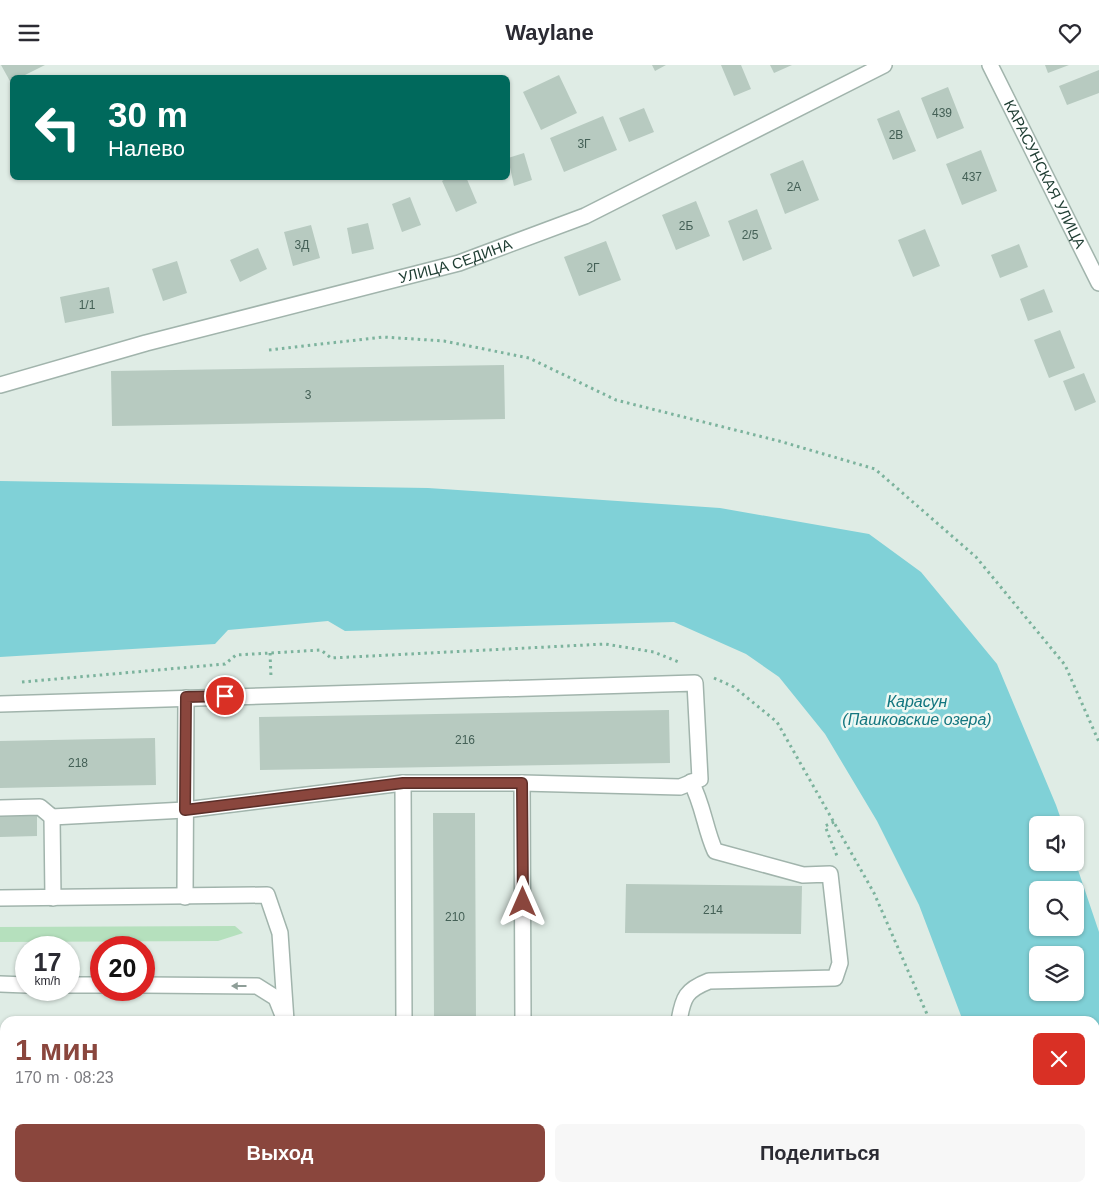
<!DOCTYPE html>
<html lang="ru">
<head>
<meta charset="utf-8">
<style>
	:root { --surface:#fff; --page:#f7f7f7; --text:#2b2b33; --muted:#7c7c81; --accent:#8a463d }
	body { margin:0; font-family:Helvetica,sans-serif; background:var(--page); color:var(--text); height:100vh; display:flex; flex-direction:column; font-size:19px; white-space:nowrap }
	* { box-sizing:border-box; margin:0 }
	p { font-size:16px; color:var(--muted) }
	.icon { flex:none; width:28px; height:28px; fill:none; stroke:currentColor; stroke-width:2; stroke-linecap:round; stroke-linejoin:round }
	.map { position:relative; flex:1; overflow:hidden }
	.details { position:absolute; left:0px; top:951px; width:1100px; height:176px; display:flex; flex-direction:column; background:var(--surface); border-radius:15px 15px 0 0; box-shadow:0 1px 4px #0004 }
	.details>* { flex:none }
	.hud { position:absolute; left:10px; top:10px; width:500px; height:105px; border-radius:8px; box-shadow:0 1px 4px #0004; background:#00695c; color:#fff; overflow:hidden }
	.buttons { position:absolute; left:1029px; top:751px; display:grid; gap:10px }
	.buttons a { display:grid; place-items:center; width:55px; height:55px; border-radius:8px; background:var(--surface); box-shadow:0 1px 4px #0004; font-size:25px }
	.speed { position:absolute; left:15px; top:871px; display:flex; gap:10px; font-size:25px; font-weight:700; text-align:center }
	.speed>* { display:grid; place-content:center; width:65px; height:65px; border-radius:50%; background:var(--surface); box-shadow:0 1px 4px #0004; line-height:1 }
	.speed small { font-size:12px; font-weight:400 }
	.speed .limit { border:8px solid #d22; background:#fff; color:#111 }
	.pin { position:absolute; display:grid; place-items:center; width:42px; height:42px; color:#fff; margin:-21px; border:2px solid #fff; border-radius:50%; box-shadow:0 1px 5px #0007 }
	.me { position:absolute; width:55px; margin:-28px; rotate:0deg; stroke-linejoin:round; filter:drop-shadow(0 0 4px #0008) }
	.turn { display:flex; align-items:center; gap:18px; height:105px; padding:0 15px; font-size:22px }
	.turn .icon { width:65px; height:65px; stroke-width:2.5 }
	.turn b { display:block; font-size:35px; line-height:42px }
	.round { display:grid; place-items:center; flex:none; width:52px; height:52px; border-radius:8px; background:var(--page) }
	.overview { display:flex; align-items:center; justify-content:space-between; height:85px; padding:0 15px }
	h1 { font-size:30px; font-weight:600; line-height:38px; color:var(--accent) }
	.action { display:flex; gap:10px; margin-top:auto; padding:10px 15px }
	.action a { flex:1; height:58px; border-radius:8px; background:var(--accent); color:#fff; font-size:20px; font-weight:600; line-height:58px; text-align:center }
	.action a+a { background:var(--page); color:var(--text) }
	header { display:flex; justify-content:space-between; align-items:center; height:65px; padding:0 15px; background:var(--surface); font-size:22px; font-weight:600 }
	.map>svg:first-child { display:block }
	.green { fill:#b5e0bd }
	.water { fill:#80d1d7; fill-rule:evenodd }
	.building { fill:#b7cac0 }
	.lines { fill:none; stroke-linecap:round; stroke-linejoin:round }
	.minor-casing { stroke:#a1b4ac; stroke-width:18 }
	.major-casing { stroke:#c0c9c6; stroke-width:18 }
	.path { stroke:#7cb39d; stroke-width:3; stroke-dasharray:2.5 4; stroke-linecap:butt }
	.minor { stroke:#fff; stroke-width:15 }
	.major { stroke:#5fa68d; stroke-width:15 }
	.oneway { fill:#8e9e98 }
	.route-casing { stroke:#5a2e28; stroke-width:12 }
	.route { stroke:#8a463d; stroke-width:9 }
	.labels { text-anchor:middle; stroke-width:5; stroke-linejoin:round; paint-order:stroke }
	.number-label { font-size:12px; fill:#446056 }
	.street-label { font-size:15px; fill:#1e3d32; stroke:#eff8f3 }
	.water-label { font-size:16px; font-style:italic; fill:#13767f; stroke:#eff8f3 }
</style>
</head>
<body>
<header><svg class="icon" aria-label="menu" viewBox="0 0 24 24"><path d="M4 6h16M4 12h16M4 18h16"/></svg>Waylane<svg class="icon" aria-label="heart" viewBox="0 0 24 24"><path d="M12 20l-8-8c-3-5 5-10 8-4 3-6 11-1 8 4z"/></svg></header>
<div class="map">
<svg width="1099" height="1127" viewBox="0 0 1099 1127">
	<rect width="100%" height="100%" fill="#dfece5"/>
	<path class="green" d="M235,861L243,868L218,876L0,877V862Z"/>
	<path class="water" d="M0,416L428,423L720,443L869,469L921,507L997,599L1056,740L1063,760H1038V798L1075,796L1099,867V1127H997L998,1122H1095V956H963L919,840L877,756L825,669L779,612L746,589L674,557L345,566L328,556L228,565L215,579L0,592ZM1038,825H1075V862H1038ZM1038,890H1075V928H1038Z"/>
	<path class="building" d="M1,0H45L21,12H12L11,18Z
		M652,0H666L655,6Z
		M721,0H741L751,24L734,31Z
		M770,0H792L774,8Z
		M1045,0H1069L1048,8Z
		M1099,5V28L1067,40L1059,21Z
		M559,10L577,48L541,65L523,27Z
		M948,22L964,63L937,74L921,33Z
		M644,43L654,67L629,77L619,53Z
		M899,45L916,86L893,95L877,54Z
		M603,51L617,85L564,107L550,73Z
		M981,85L997,126L962,140L946,99Z
		M524,88L532,115L514,121L508,93Z
		M803,95L819,135L785,149L770,109Z
		M449,112H466L477,138L456,147L442,116Z
		M410,132L421,160L402,167L392,139Z
		M696,136L710,171L676,185L662,150Z
		M757,144L772,184L743,196L728,156Z
		M368,158L374,184L352,189L347,163Z
		M311,160L320,193L293,201L284,167Z
		M925,164L940,201L913,212L898,175Z
		M606,176L621,215L579,231L564,192Z
		M1019,179L1028,202L1000,213L991,190Z
		M258,183L267,204L240,217L230,195Z
		M177,196L187,228L163,236L152,204Z
		M109,222L114,248L65,258L60,232Z
		M1044,224L1053,247L1028,256L1020,234Z
		M1060,265L1075,303L1049,313L1034,275Z
		M504,300L505,354L112,361L111,306Z
		M1084,308L1096,337L1075,346L1063,316Z
		M669,645L670,698L260,705L259,652Z
		M155,673L156,720L0,723V676Z
		M37,748V771L0,772V749Z
		M433,748H475L476,956H434Z
		M626,819L802,821L801,869L625,868Z
		M104,1122H151V1127H104Z"/>
	<g class="lines">
		<g class="minor-casing">
			<g id="minor">
				<path id="s1" d="M990,0L1099,218"/>
				<path id="s2" d="M0,320L146,278L459,198L585,151L884,0"/>
				<path d="M0,639L695,618L700,714L680,722L522,718H403L185,745L52,752L40,742L0,743"/>
				<path d="M403,718L404,956"/>
				<path d="M522,718L523,956"/>
				<path d="M52,752L53,833"/>
				<path d="M185,832L186,633"/>
				<path d="M0,833L267,830L280,868L286,956"/>
				<path d="M0,919L26,920"/>
				<path d="M69,920H101"/>
				<path d="M144,920L257,921L276,933L282,948"/>
				<path d="M679,956C683,932 686,925 709,916L835,913L840,898L830,809L803,810L715,786C705,764 703,739 691,717"/>
				<path d="M77,1127V1122"/>
			</g>
		</g>
		<g class="major-casing">
			<path id="major" d="M0,1001H5
				M0,1042L5,1041
				M263,1127V1122
				M302,1127V1122"/>
		</g>
		<path class="path" d="M269,285L383,272L444,276L529,293L616,335L779,376L875,404L976,492L1065,600L1099,677
			M270,588L271,612
			M714,613L734,622L777,657L874,828L930,956
			M22,617L225,599L236,590L321,585L331,593L605,579L654,587L681,598
			M834,757L825,761L837,791
			M969,1122V1127"/>
		<use href="#minor" class="minor"/>
		<use href="#major" class="major"/>
	</g>
	<defs><path id="oneway-solid" d="M-6-.8H1V-3.2L6.5 0L1 3.2V.8H-6Z" transform="scale(1.25)"/></defs>
	<use class="oneway" href="#oneway-solid" transform="translate(239 921) rotate(-180)"/>
	<g class="lines">
		<g class="route-casing">
			<path id="route" d="M225,631L186,632L185,745L403,718H522L523,837"/>
		</g>
		<use href="#route" class="route"/>
	</g>
	<g class="labels">
		<g class="number-label">
			<text x="942" y="52">439</text>
			<text x="896" y="74">2В</text>
			<text x="584" y="83">3Г</text>
			<text x="972" y="116">437</text>
			<text x="794" y="126">2А</text>
			<text x="686" y="165">2Б</text>
			<text x="750" y="174">2/5</text>
			<text x="302" y="184">3Д</text>
			<text x="593" y="207">2Г</text>
			<text x="87" y="244">1/1</text>
			<text x="308" y="334">3</text>
			<text x="465" y="679">216</text>
			<text x="78" y="702">218</text>
			<text x="713" y="849">214</text>
			<text x="455" y="856">210</text>
		</g>
		<g class="street-label">
			<text dy="5" stroke="none"><textPath href="#s1" startOffset="122">КАРАСУНСКАЯ УЛИЦА</textPath></text>
			<text dy="5" stroke="none"><textPath href="#s2" startOffset="472">УЛИЦА СЕДИНА</textPath></text>
		</g>
		<g class="water-label">
			<text x="917" y="642">Карасун<tspan x="917" dy="18">(Пашковские озера)</tspan></text>
		</g>
	</g>
</svg>
<div class="buttons">
<a><svg class="icon" aria-label="sound" viewBox="0 0 24 24"><path d="M4 9h4l5-4v14l-5-4H4zM17 9q2 3 0 6"/></svg></a>
<a><svg class="icon" aria-label="search" viewBox="0 0 24 24"><circle cx="10" cy="10" r="6"/><path d="M15 15l6 6"/></svg></a>
<a><svg class="icon" aria-label="layers" viewBox="0 0 24 24"><path d="M12 4l9 5-9 5-9-5zM3 14l9 5 9-5"/></svg></a>
</div>
<div class="speed"><div>17<small>km/h</small></div><div class="limit">20</div></div>
<div class="pin" style="left:225px;top:631px;background:#d93025"><svg class="icon" aria-label="arrive" viewBox="0 0 24 24"><path d="M6 21V4h12l-3 4 3 4H6"/></svg></div>
<svg class="me" style="left:523px;top:837px" viewBox="-20 -20 40 40"><path d="M0-17L14 15 0 8-14 15z" fill="#8a463d" stroke="#fff" stroke-width="4"/></svg>
<div class="hud">
<div class="turn"><svg class="icon" aria-label="left" viewBox="0 0 24 24"><path d="M17 20v-9H6M10 6l-5 5 5 5"/></svg><div><b>30 m</b>Налево</div></div>
</div>
<section class="details">
<div class="overview"><div><h1>1 мин</h1><p>170 m · 08:23</p></div><a class="round" style="background:#d93025;color:#fff"><svg class="icon" aria-label="close" viewBox="0 0 24 24"><path d="M6 6l12 12M18 6L6 18"/></svg></a></div>
<div class="action"><a>Выход</a><a>Поделиться</a></div>
</section>
</div>
</body>
</html>
